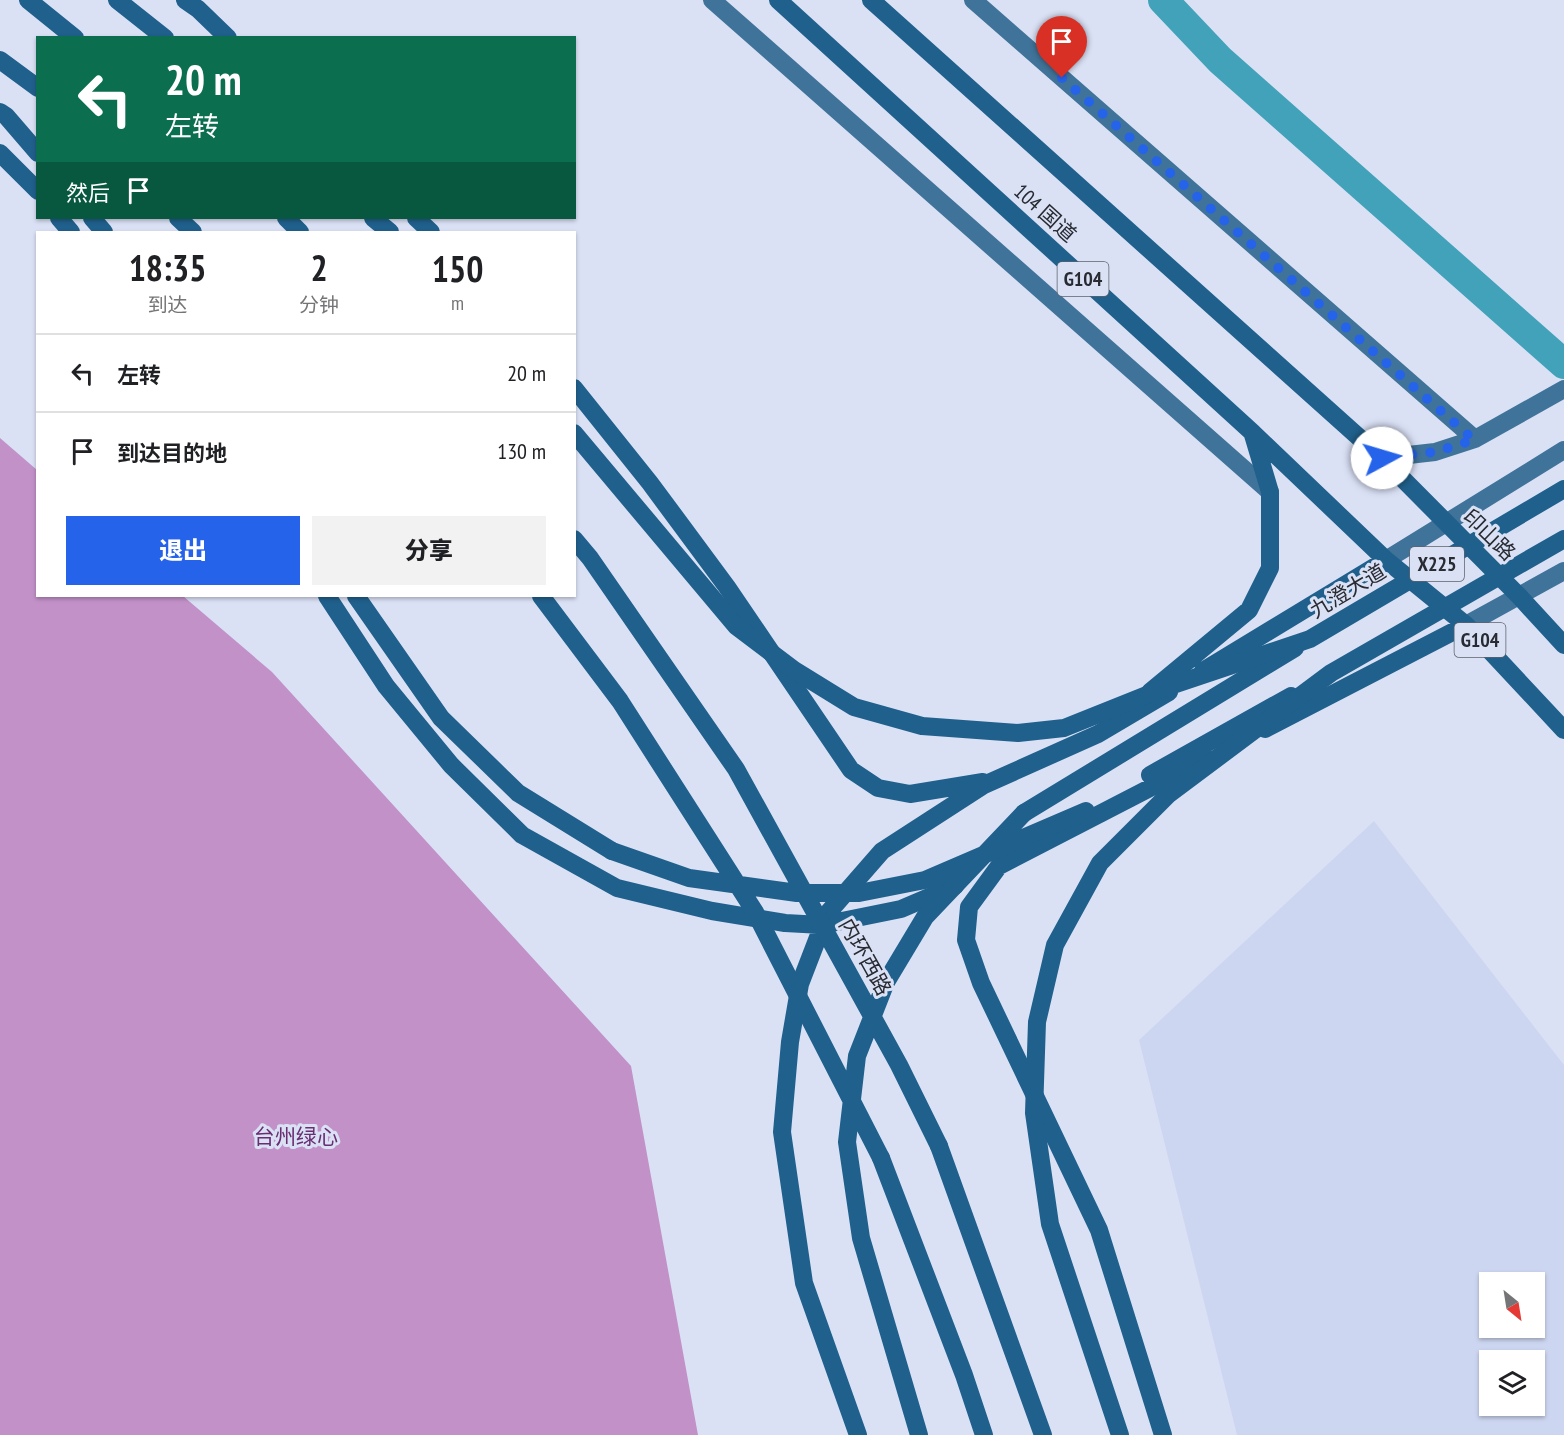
<!DOCTYPE html>
<html lang="zh">
<head>
<meta charset="utf-8">
<style>
	:root { --surface:#fff; --page:#f2f2f2; --text:#202124; --muted:#757577; --line:#e0e0e0; --accent:#2563eb }
	body { margin:0; font-family:"PT Sans Narrow","Noto Sans SC",sans-serif; background:var(--page); color:var(--text); height:100vh; display:flex; flex-direction:column; font-size:22px; white-space:nowrap }
	* { box-sizing:border-box; margin:0 }
	p { font-size:20px; color:var(--muted) }
	.icon { flex:none; width:33px; height:33px; fill:none; stroke:currentColor; stroke-width:2; stroke-linecap:round; stroke-linejoin:round }
	.map { position:relative; flex:1; overflow:hidden }
	.drawer { position:absolute; left:36px; top:231px; width:540px; height:366px; display:flex; flex-direction:column; background:var(--surface); border-radius:0px; box-shadow:0 2px 4px #0004 }
	.drawer>* { flex:none }
	.top-card { position:absolute; left:36px; top:36px; width:540px; height:183px; border-radius:0px; box-shadow:0 2px 4px #0004; background:#0b6e4f; color:#fff; overflow:hidden }
	.needle { width:39px; rotate:150deg }
	.tools { position:absolute; left:1479px; top:1272px; display:grid; gap:12px }
	.tools a { display:grid; place-items:center; width:66px; height:66px; border-radius:0px; background:var(--surface); box-shadow:0 2px 4px #0004; font-size:30px }
	.pin { position:absolute; display:grid; place-items:center; width:51px; height:51px; color:#fff; margin:-62px -26px; border-radius:50% 50% 50% 0; rotate:-45deg; box-shadow:0 0 6px #0007 }
	.pin .icon { rotate:45deg }
	.me { position:absolute; width:66px; margin:-33px; rotate:84deg; stroke-linejoin:round; filter:drop-shadow(0 0 4px #0008) }
	.turn { display:flex; align-items:center; gap:21px; height:126px; padding:0 30px; font-size:27px }
	.turn .icon { width:78px; height:78px; stroke-width:2.5 }
	.turn b { display:block; font-size:42px; line-height:51px }
	.then { display:flex; align-items:center; height:57px; padding:0 30px; background:#0003; gap:12px; font-size:22px }
	.eta { display:flex; justify-content:space-evenly; align-items:center; height:102px; text-align:center }
	.eta b { font-size:36px; font-weight:800; line-height:42px }
	.button { display:flex; gap:12px; margin-top:auto; padding:12px 30px }
	.button a { flex:1; height:69px; border-radius:0px; background:var(--accent); color:#fff; font-size:24px; font-weight:800; line-height:69px; text-align:center }
	.button a+a { background:var(--page); color:var(--text) }
	ul { padding:0; list-style:none }
	li { display:flex; align-items:center; gap:18px; height:78px; padding:0 30px; border-top:2px solid var(--line) }
	li div { flex:1 }
	li b { display:block; font-size:22px }
	li em { font-style:normal }
	.map>svg:first-child { display:block }
	.built { fill:#cdd6f0; fill-rule:evenodd }
	.forest { fill:#c291c8 }
	.lines { fill:none; stroke-linecap:round; stroke-linejoin:round }
	.canal { stroke:#41a2b9; stroke-width:30 }
	.major { stroke:#407399; stroke-width:18 }
	.highway { stroke:#20608c; stroke-width:18 }
	.highway-bridge { stroke:#20608c; stroke-width:18 }
	.route { stroke:#2563eb; stroke-width:10; stroke-dasharray:0 18 }
	.labels { text-anchor:middle; stroke-width:6; stroke-linejoin:round; paint-order:stroke }
	.shield { fill:#dae1f5; stroke:#5d626c; stroke-width:1.5 }
	.shield-label { font-size:20px; font-weight:bold; fill:#282b32 }
	.street-label { font-size:21px; fill:#282b32; stroke:#dae1f5 }
	.park-label { font-size:21px; fill:#692d70; stroke:#dae1f5 }
</style>
</head>
<body>
<div class="map">
<svg width="1564" height="1435" viewBox="0 0 1564 1435">
	<rect width="100%" height="100%" fill="#dae1f5"/>
	<path class="built" d="M1374,821L1564,1065V1435H1237L1139,1040ZM1490,1282H1534V1328H1490ZM1490,1360H1534V1406H1490Z"/>
	<path class="forest" d="M0,438L37,470L38,596H183L272,672L631,1066L698,1435H0Z"/>
	<g class="lines">
		<path class="canal" d="M1163,0L1220,60L1564,364"/>
		<path class="major" d="M712,0L1270,492
			M973,0L1475,439
			M1382,458L1435,452L1475,439L1564,389
			M1386,560L1564,450
			M1466,625L1564,571"/>
		<path class="highway" d="M28,0L75,38
			M117,0L165,38
			M185,0L198,9L228,38
			M778,0L1253,433L1386,560L1466,625L1564,730
			M871,0L1382,458L1519,596L1564,645
			M0,60L38,88
			M0,112L6,116L38,153
			M0,153L38,191
			M59,218L71,232
			M92,218L104,232
			M178,218L193,232
			M286,218L300,232
			M373,218L390,232
			M416,218L431,232
			M574,388L650,483L727,587L851,770L878,788L910,794L983,782
			M327,596L386,686L451,765L522,835L617,888L712,911L785,923L822,925L901,909L955,886
			M356,596L441,718L518,793L612,851
			M1203,671L1386,560
			M1150,692L1249,610L1270,568V492L1253,435
			M1265,729L1466,625
			M1150,775L1291,696
			M1024,813L1295,648
			M939,1146L1043,1435
			M881,1158L964,1375L984,1435
			M858,1435L804,1283L782,1132L790,1042L800,984L827,914L882,851L984,785L1098,734L1169,692
			M1163,1435L1099,1230L981,983L966,940L969,907L999,866L1208,758"/>
		<path class="highway-bridge" d="M574,433L736,626L794,670L854,707L922,726L1018,733L1064,728L1164,688L1310,639L1564,489
			M574,539L590,558L736,769L899,1065L939,1146
			M541,596L620,701L755,912L881,1158
			M612,851L689,878L797,893H859L925,880L1086,811
			M919,1435L861,1238L847,1142L857,1056L886,982L925,917L1024,813
			M1120,1435L1050,1224L1034,1113L1037,1022L1055,945L1100,863L1169,794L1331,673L1564,539"/>
	</g>
	<g class="lines">
		<path class="route" d="M1062,78L1474,440L1435,452L1382,458"/>
	</g>
	<g class="labels">
		<g class="shield">
			<rect x="1057.5" y="262" width="51" height="34" rx="4.5"/>
			<rect x="1410" y="547" width="54" height="34" rx="4.5"/>
			<rect x="1454.5" y="623" width="51" height="34" rx="4.5"/>
		</g>
		<g class="shield-label">
			<text x="1083" y="286">G104</text>
			<text x="1437" y="571">X225</text>
			<text x="1480" y="647">G104</text>
		</g>
		<g class="street-label">
			<text transform="translate(1045 213) rotate(42)" y="7">104 国道</text>
			<text transform="translate(1489 535) rotate(44)" y="7">印山路</text>
			<text transform="translate(1348 591) rotate(-31)" y="7">九澄大道</text>
			<text transform="translate(865 957) rotate(61)" y="7">内环西路</text>
		</g>
		<g class="park-label">
			<text x="296" y="1144">台州绿心</text>
		</g>
	</g>
</svg>
<div class="tools">
<a><svg class="needle" viewBox="-14 -14 28 28"><path d="M0-13l5 13h-10z" fill="#e53935"/><path d="M0 13l5-13h-10z" fill="#757577"/></svg></a>
<a><svg class="icon" aria-label="layers" viewBox="0 0 24 24"><path d="M12 4l9 5-9 5-9-5zM3 14l9 5 9-5"/></svg></a>
</div>
<div class="pin" style="left:1062px;top:78px;background:#d93025"><svg class="icon" aria-label="arrive" viewBox="0 0 24 24"><path d="M6 21V4h12l-3 4 3 4H6"/></svg></div>
<svg class="me" style="left:1382px;top:458px" viewBox="-20 -20 40 40"><circle r="19" fill="#fff"/><path d="M0-13L10 11 0 6-10 11z" fill="#2563eb"/></svg>
<div class="top-card">
<div class="turn"><svg class="icon" aria-label="left" viewBox="0 0 24 24"><path d="M17 20v-9H6M10 6l-5 5 5 5"/></svg><div><b>20 m</b>左转</div></div>
<div class="then">然后<svg class="icon" aria-label="arrive" viewBox="0 0 24 24"><path d="M6 21V4h12l-3 4 3 4H6"/></svg></div>
</div>
<section class="drawer">
<div class="eta">
<div><b>18:35</b><p>到达</p></div>
<div><b>2</b><p>分钟</p></div>
<div><b>150</b><p>m</p></div>
</div>
<ul>
<li><svg class="icon" aria-label="left" viewBox="0 0 24 24"><path d="M17 20v-9H6M10 6l-5 5 5 5"/></svg><div><b>左转</b></div><em>20 m</em></li>
<li><svg class="icon" aria-label="arrive" viewBox="0 0 24 24"><path d="M6 21V4h12l-3 4 3 4H6"/></svg><div><b>到达目的地</b></div><em>130 m</em></li>
</ul>
<div class="button"><a>退出</a><a>分享</a></div>
</section>
</div>
</body>
</html>
